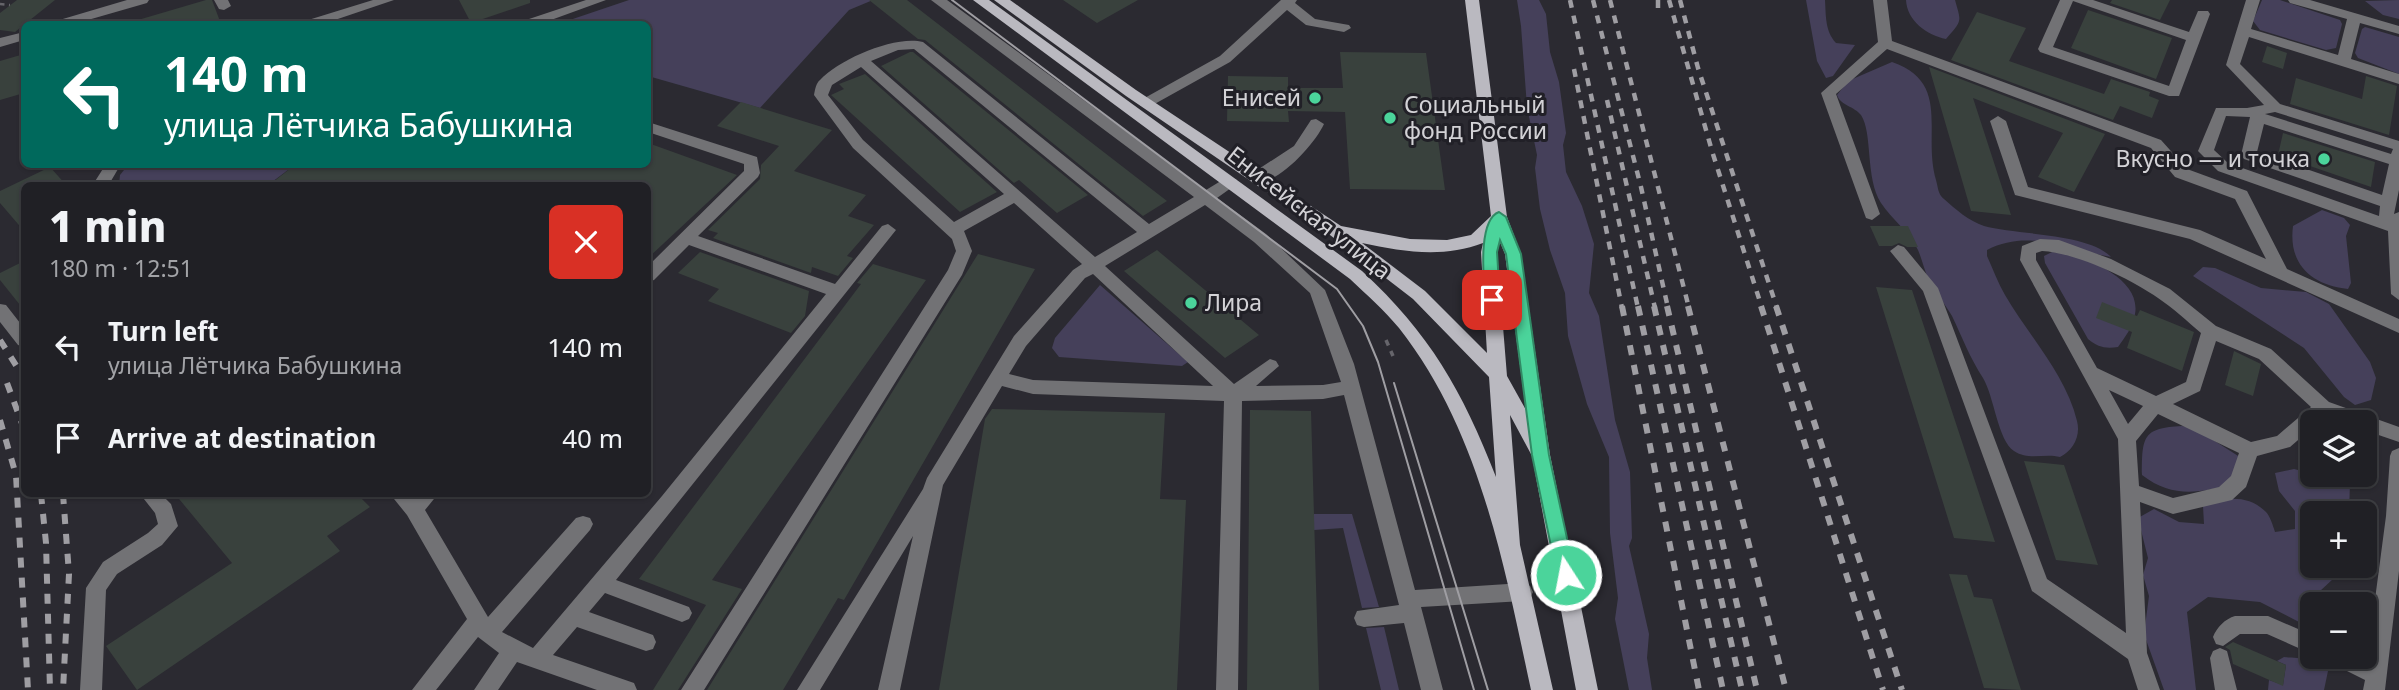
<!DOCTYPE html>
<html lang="en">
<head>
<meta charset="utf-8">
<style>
	:root { --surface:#202025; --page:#28282d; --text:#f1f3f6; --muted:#a2a3a7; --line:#3d3e42 }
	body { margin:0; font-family:"Noto Sans",sans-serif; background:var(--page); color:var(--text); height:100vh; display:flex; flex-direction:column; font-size:26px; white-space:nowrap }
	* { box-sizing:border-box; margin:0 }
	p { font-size:23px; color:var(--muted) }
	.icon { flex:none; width:38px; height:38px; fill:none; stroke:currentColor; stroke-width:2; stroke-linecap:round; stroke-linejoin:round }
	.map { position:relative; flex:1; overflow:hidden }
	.side { position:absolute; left:21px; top:182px; width:630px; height:315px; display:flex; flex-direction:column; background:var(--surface); border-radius:10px; box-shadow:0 2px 5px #0004,0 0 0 2px var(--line) }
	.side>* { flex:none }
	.top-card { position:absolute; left:21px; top:21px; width:630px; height:147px; border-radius:10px; box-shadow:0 2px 5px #0004,0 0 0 2px var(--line); background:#00695c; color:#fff; overflow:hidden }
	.tools { position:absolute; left:2300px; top:410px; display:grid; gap:14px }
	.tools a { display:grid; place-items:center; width:77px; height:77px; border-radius:10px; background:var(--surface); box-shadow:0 2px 5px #0004,0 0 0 2px var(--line); font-size:35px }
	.pin { position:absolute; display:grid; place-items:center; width:60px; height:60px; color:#fff; margin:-30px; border-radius:14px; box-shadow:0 4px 10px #0006 }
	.me { position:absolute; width:77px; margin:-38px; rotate:349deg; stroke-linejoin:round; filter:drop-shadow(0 0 5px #0008) }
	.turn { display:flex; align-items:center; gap:24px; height:147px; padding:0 28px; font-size:32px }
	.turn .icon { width:91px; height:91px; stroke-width:2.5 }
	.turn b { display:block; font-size:49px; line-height:60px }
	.round { display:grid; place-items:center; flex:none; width:74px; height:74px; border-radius:10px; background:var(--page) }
	.overview { display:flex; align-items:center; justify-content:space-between; height:119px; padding:0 28px }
	h1 { font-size:42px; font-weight:800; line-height:52px }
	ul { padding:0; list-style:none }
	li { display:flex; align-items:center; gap:21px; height:91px; padding:0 28px }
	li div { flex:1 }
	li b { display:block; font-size:26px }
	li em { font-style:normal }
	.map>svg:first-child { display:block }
	.green { fill:#45405a }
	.building { fill:#39413d }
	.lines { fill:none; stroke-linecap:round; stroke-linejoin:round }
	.path-far1 { stroke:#66656b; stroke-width:2.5; stroke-dasharray:4.5 4.5; stroke-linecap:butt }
	.path { stroke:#66656b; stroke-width:3.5; stroke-dasharray:6 6; stroke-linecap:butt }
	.minor { fill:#727275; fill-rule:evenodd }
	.major { fill:#bab9c0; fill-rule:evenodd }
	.tram { stroke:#9f9ea3; stroke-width:2 }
	.rail-far1 { stroke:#9f9ea3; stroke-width:4.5; stroke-dasharray:8 8; stroke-linecap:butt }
	.rail { stroke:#9f9ea3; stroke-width:6; stroke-dasharray:10 10; stroke-linecap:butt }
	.route { fill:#4bd49b; stroke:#318a65; stroke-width:2 }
	.poi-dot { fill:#4bd49b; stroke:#212027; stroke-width:2.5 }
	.labels { text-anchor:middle; stroke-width:6; stroke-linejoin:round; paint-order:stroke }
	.poi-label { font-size:23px; fill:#d3d2d6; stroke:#212027; text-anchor:end }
	.street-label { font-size:23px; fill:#d3d2d6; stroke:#212027 }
</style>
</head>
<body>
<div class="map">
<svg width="2399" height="690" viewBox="0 0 2399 690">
	<rect width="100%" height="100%" fill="#2b2a31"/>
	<path class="green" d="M629,0H873L849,10L760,108L648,76V24H558Z
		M1517,0H1539L1546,14L1550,52L1559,82L1566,133L1563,145L1566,172L1582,206L1594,244L1589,293L1599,316L1615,420L1630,472L1632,538L1629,546L1649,634L1647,658L1652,690H1629L1615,619L1618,598L1610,533L1609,457L1587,404L1568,336L1565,293L1550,250L1540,209L1535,168L1537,155L1527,107L1521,26Z
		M1806,0H1825C1826,16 1825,31 1836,43L1855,45L1833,76L1826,78L1817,61Z
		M1906,0H1955C1961,22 1963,20 1946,39C1927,35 1907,21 1906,0Z
		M2262,0H2280L2340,20L2342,24L2336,48L2326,50L2260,30L2253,21Z
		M2399,0V19L2383,15L2365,1Z
		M2365,27L2399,37V74L2358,58L2355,53L2362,29Z
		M1892,62C1952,83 1922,133 1936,180C1938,187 1938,195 1944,199C1955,209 1969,221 1984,226C2016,235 2089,233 2111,257C2069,250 2029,228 1987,250V256C1993,269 1998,283 2005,295C2029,336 2066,375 2077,421C2081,436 2073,451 2060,457C2044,453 2029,461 2014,451C1998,441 1994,396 1983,378C1970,358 1962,337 1952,316C1945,304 1935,292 1929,280C1924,270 1922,259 1918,250C1909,231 1892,220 1881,203C1865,178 1873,133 1861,115C1854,106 1841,106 1837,95L1848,81Z
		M275,164L288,170L268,185H119L120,175L128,165Z
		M2322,210L2344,218L2350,225L2346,236L2351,283L2348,289C2312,285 2288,265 2293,226Z
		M2052,252C2081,254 2142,277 2135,314C2133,327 2125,337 2118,347C2105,349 2098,347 2088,339L2045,263L2044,256Z
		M2203,267L2215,268L2261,288L2306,292L2329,304L2370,362L2376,378L2371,400L2355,405L2344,397L2304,348L2193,276Z
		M1100,285L1188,362L1182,366L1059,357L1052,348L1055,338Z
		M2182,426L2196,429L2246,461L2234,485C2199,492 2173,499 2142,475C2142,436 2143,428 2182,426Z
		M2364,448L2372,464L2370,479L2350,483L2349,513H2312V565H2334L2333,579L2320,591L2326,604H2312V624L2299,622L2260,602L2208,597L2187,612L2196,690H2164L2144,634L2149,596L2143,575L2148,558L2138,518L2154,509L2179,522L2204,524L2203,506C2223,497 2248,494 2266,512C2270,516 2273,526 2275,532L2295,529V511L2279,491L2275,473L2294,469L2318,475L2364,474Z
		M1314,514H1352L1379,607L1362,608L1343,528L1314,530Z
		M1384,627L1399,690H1381L1366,628Z
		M2284,657C2298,658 2318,658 2328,671L2324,690H2268L2269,680L2283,685L2286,665L2277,661Z"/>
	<path class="building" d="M17,0H55L15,32L0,30V13Z
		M206,0H212L221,24H139L138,20Z
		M459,0H530V3L471,23Z
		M869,0H907L1167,201L1143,216L925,40L918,39Z
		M1063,0H1138L1097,23Z
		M2112,0H2170L2160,20L2110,3Z
		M2088,10L2172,38L2156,79L2071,48Z
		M1977,12L2026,28L2009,61L2104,94L2111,79L2150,92L2149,96L2159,100L2152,118L2120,106L2113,120L1951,60Z
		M2267,46L2287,53L2283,69L2262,62Z
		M910,52H913L1088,195L1057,213L1019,180L1014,183L881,66Z
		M1340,52L1426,53L1445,190L1350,189L1345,112L1288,111L1289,122L1227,121L1228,76L1288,77V88H1343Z
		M24,54V93L0,100V61Z
		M1929,67L2105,134L2074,192L2038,177L2063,133L1973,98L2011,215L1971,211Z
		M865,74L997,192L960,212L831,95L844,89L839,84Z
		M2366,76L2397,86L2389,135L2290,104L2296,78L2362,99Z
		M741,102L832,130L794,171L866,195L848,216L874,225L847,256L853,258L838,276L812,267L811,273L713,238L718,233L708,230L760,179L761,165L779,146L717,126Z
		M2283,133L2375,162L2371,187L2278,155Z
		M648,143L737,175L648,258V186H268L296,164H648Z
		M50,167L67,186H24V231L0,203V191Z
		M1870,226H1908L1918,247H1907L1899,243L1892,246H1879Z
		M1157,250L1259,335L1225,358L1124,271Z
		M700,252L809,291L805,316L791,333L708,301L719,289L678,273Z
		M978,254L1035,269L844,600L838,598L783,690H707Z
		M24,261V310L0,280V273Z
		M873,264L926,280L712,580L742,589L678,690H653L706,605L639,579L861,284L857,283Z
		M1876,287L1912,290L1995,542L1954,538Z
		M2102,302L2137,316L2140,310L2194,332L2182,371L2127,348L2132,332L2096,318Z
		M2234,351L2261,364L2253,396L2225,385Z
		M992,409L1165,413L1160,499L1186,500L1177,690H939L985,419Z
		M1250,410L1311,411L1319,690H1247Z
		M2024,461L2064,465L2098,565L2056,560Z
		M175,494H357L370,507L327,536L340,551L137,690L106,646L232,563Z
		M1949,574L1967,575L1974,597L1992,599L2021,690L1984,688Z
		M2233,642L2286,665L2283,686L2233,664L2230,650L2225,647Z"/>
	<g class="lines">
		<path class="path-far1" d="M0,4L10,5"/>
		<path class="path" d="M1386,340L1393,356"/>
		<path class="minor" d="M127,0H149L147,3L74,24H54L56,21Z
			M214,0H228L231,6L224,10L219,9Z
			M373,0H394L323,24H303L305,21Z
			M586,0H606L540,24H521L523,21Z
			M931,0H947L1206,190L1224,179H1236L1238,183L1217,198L1266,234L1325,290L1354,364L1415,590L1523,583L1530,586L1533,592L1530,598L1523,601L1421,607L1443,690H1421L1404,623L1364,627L1357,625L1354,618L1357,611L1399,605L1344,395L1323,399L1242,401L1238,690H1216L1224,401L1033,394L1002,386L943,485L900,690H878L913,536L820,690H797L923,489L927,478L1014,336L1073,270L1082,264L1014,203L964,231L972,251L962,275L704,690H681L948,270L956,251L952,239L853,148L814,95C815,90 816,83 820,80C840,59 895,35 923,42L1149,224L1194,197ZM914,49L1137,232L1095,257L871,61L898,50ZM861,67L1004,194L954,222L863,140L828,95L832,85ZM1205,205L1254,242L1310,293L1341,382L1323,385L1256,386L1279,366L1276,361L1270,359L1234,384L1105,266ZM1093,274L1213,386L1033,380L1009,374L1026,346L1085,278Z
			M1281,0H1297L1295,3L1315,19L1349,25L1351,28L1344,32L1306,25L1287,10L1230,62L1151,106H1141L1139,103L1141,100L1220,56Z
			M1873,0H1887L1892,41L2161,140L2187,169L2247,191L2287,269L2399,319V333L2190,239L2015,195L1990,121L1998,116L2006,121L2028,187L2200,230L2266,259L2235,199L2175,177L2151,148L1887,49L1836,94L1880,214L1872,220L1866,218L1821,93L1878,42Z
			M2060,0H2093L2189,32L2198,11H2208L2210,14L2179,96H2169L2040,52L2038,49ZM2073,1L2186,40L2169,86L2053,47Z
			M2246,0H2260L2251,29L2338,55L2347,19L2290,3L2288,0H2310L2399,26V34L2360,23L2351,59L2399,74V84L2249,37L2240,64L2280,104L2399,141V190L2394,214L2399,212V300L2391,294L2388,231L2218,171L2198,151L2216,108H2247L2264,105L2226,65ZM2275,112L2393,149L2391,154L2265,114ZM2226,116L2250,117L2241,155L2244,159L2380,206L2379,216L2228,163L2214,150ZM2264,124L2389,164L2382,195L2257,152Z
			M24,32V40L0,47V38Z
			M1316,119L1324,124C1315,144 1275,189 1251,182L1249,178L1251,174L1294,146L1311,120Z
			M648,122L757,157L760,173L758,177L698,236L835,284L882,226L888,224L896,230L616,580L689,607L692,613L689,619L682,622L605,593L589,612L653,635L656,642L653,649L646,651L577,627L553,655L634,683L637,690H597L517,662L498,690H474L499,653L478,637L436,690H412L467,619L407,515L390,494H411L414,496L417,494H438L425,510L488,617L576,518L583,516L590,518L593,524L590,530L502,632L533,648L662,496L826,294L689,245L654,280L648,282V266L744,171V164L648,132Z
			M106,164H121L108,186H92Z
			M2040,239L2059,240L2111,259L2170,289L2216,326L2271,349L2329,402L2399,427V442L2364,430V422H2342L2326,416L2319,422H2312V428L2290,447L2257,456L2246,487L2232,500L2173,514L2140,502L2147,653L2160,690H2138L2128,659L2032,591L1923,291L1890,251L1898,245L1904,247L1938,288L2047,579L2126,633L2118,439L2020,260L2022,246ZM2042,251C2077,253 2129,278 2158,298C2173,308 2187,321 2201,333L2186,382L2156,396L2097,368L2036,260V253ZM2216,341L2259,359L2311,407L2277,436L2251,442L2173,404L2200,391ZM2109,390L2143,406L2128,424ZM2158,414L2239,453L2231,476L2219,487L2173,498L2139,486L2136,441Z
			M0,304L6,305L24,328V347L18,345L0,322Z
			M2399,448V571L2385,690H2363L2365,680L2331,663L2328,656H2360L2367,660L2386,516L2390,456L2392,451Z
			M140,494H161L171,504L178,526L162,545L117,574L106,590L102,690H80L86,588L103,562L148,533L158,524L155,513Z
			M2235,616H2268L2312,635V654L2267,634H2240L2223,646L2216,644L2213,637C2217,627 2225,619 2235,616Z
			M2220,648L2227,651L2237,690H2215L2210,658L2213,651Z"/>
		<path class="major" d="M973,0H989L1362,271C1430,334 1462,390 1496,477L1489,377L1413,299L1330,235L1126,96L994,0H1010L1136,90L1341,226L1410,239L1447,240L1471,235L1491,216L1465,0H1479L1507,217L1521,254L1550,455L1598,690H1576L1532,456L1510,415L1520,545L1553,690H1531C1504,565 1480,431 1399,328C1384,310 1367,295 1350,279ZM1500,242L1505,254L1526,410L1507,376L1497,252ZM1362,243C1403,252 1444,258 1483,243L1481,252L1487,353L1425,291Z"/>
		<path class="tram" d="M952,0L1337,289L1363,326L1378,362L1474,690
			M1394,383L1488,690"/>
		<path class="rail-far1" d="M1570,0L1638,308
			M1593,0L1641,187L1668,308
			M1610,0L1689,308
			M1658,0V14
			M1669,0L1712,151L1762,308
			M1680,0L1698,68L1777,308
			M1574,69L1622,308
			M1607,100L1655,308"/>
		<path class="rail" d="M1622,306L1699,690
			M1638,306L1723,690
			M1654,306L1742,690
			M1667,306L1757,690
			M1688,306L1786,690
			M1761,306L1883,690
			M1776,306L1902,690
			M0,340L24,378
			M7,383L24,429
			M0,420L16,475L28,690
			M41,494L46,543L50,690
			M63,494L69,574L63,690"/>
	</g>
	<path class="route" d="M1499,212L1506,217L1521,254L1549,455L1575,575L1572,581L1566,583L1559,581L1557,575L1532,455L1506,254L1500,240L1497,252L1500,300L1492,306L1485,300C1484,281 1477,220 1499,212Z"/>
	<g class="poi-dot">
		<circle cx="1315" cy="98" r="7"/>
		<circle cx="1390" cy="118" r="7"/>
		<circle cx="2324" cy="159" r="7"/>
		<circle cx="1191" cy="303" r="7"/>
	</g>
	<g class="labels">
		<g class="poi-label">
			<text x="1301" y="106">Енисей</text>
			<text x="1404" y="113" text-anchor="start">Социальный<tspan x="1404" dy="26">фонд России</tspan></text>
			<text x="2310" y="167">Вкусно — и точка</text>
			<text x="1205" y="311" text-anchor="start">Лира</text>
		</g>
		<g class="street-label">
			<text transform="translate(1309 213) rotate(38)" y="8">Енисейская улица</text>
		</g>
	</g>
</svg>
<div class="tools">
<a><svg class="icon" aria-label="layers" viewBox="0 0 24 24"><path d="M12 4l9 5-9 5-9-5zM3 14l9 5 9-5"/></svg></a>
<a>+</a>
<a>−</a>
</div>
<div class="pin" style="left:1492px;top:300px;background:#d93025"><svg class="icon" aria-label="arrive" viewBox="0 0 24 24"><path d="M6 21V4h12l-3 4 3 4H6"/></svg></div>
<svg class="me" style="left:1566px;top:575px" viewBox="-20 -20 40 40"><circle r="17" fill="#4bd49b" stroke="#fff" stroke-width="3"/><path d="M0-11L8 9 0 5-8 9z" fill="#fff"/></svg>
<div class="top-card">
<div class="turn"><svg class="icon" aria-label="left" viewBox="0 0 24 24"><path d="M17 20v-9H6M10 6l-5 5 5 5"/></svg><div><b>140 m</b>улица Лётчика Бабушкина</div></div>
</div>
<section class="side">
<div class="overview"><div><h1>1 min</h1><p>180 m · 12:51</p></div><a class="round" style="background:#d93025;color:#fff"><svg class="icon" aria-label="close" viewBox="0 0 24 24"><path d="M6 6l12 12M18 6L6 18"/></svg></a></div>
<ul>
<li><svg class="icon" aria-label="left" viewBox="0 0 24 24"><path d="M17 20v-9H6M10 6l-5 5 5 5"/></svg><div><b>Turn left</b><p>улица Лётчика Бабушкина</p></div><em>140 m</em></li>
<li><svg class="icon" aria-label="arrive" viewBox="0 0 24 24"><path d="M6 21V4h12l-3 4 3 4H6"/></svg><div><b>Arrive at destination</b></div><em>40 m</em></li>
</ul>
</section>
</div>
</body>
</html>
